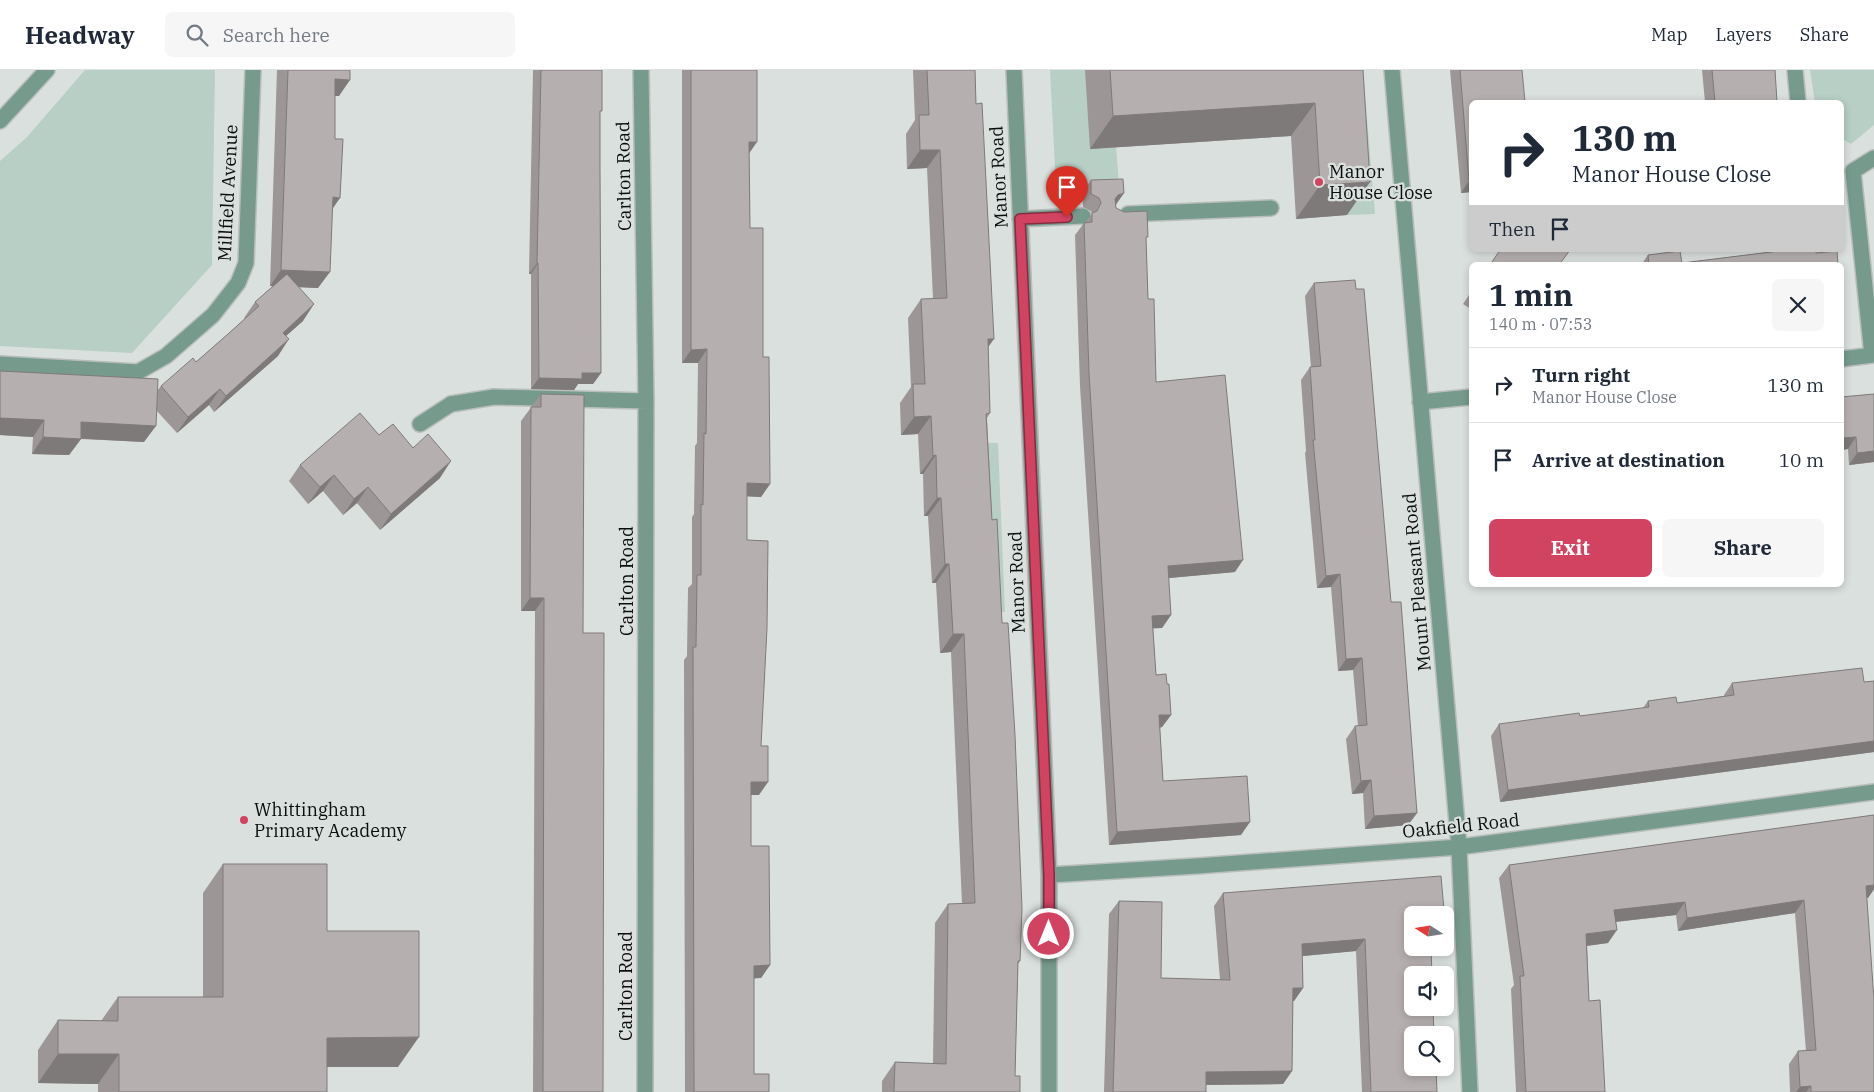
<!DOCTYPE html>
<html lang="en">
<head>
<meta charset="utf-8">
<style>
	:root { --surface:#fff; --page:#f6f6f7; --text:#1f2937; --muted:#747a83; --line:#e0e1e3; --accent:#d24261 }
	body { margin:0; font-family:"IBM Plex Serif",serif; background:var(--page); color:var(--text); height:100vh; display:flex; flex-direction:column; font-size:19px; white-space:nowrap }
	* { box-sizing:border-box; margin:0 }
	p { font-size:16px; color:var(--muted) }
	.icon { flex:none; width:28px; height:28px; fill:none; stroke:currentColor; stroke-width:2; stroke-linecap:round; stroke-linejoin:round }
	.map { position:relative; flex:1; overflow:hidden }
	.details { position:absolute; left:1469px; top:192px; width:375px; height:325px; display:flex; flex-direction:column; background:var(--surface); border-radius:8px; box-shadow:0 2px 8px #0003 }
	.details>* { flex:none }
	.hud { position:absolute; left:1469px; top:30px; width:375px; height:152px; border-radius:8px; box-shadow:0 2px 8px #0003; background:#fff; color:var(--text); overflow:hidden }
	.needle { width:32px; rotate:282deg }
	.tools { position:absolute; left:1404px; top:836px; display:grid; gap:10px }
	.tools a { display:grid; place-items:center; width:50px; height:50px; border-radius:8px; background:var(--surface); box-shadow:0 2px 8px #0003; font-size:25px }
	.pin { position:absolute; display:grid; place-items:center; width:42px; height:42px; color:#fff; margin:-51px -21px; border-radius:50% 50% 50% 0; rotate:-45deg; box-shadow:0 0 5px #0007 }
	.pin .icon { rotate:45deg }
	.me { position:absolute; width:55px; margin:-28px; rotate:0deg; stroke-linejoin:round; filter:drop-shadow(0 0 4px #0008) }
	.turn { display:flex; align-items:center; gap:18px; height:105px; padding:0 20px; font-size:22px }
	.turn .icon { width:65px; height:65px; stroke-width:2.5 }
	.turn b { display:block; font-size:35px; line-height:42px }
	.then { display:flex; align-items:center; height:48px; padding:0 20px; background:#0003; gap:10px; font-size:19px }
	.round { display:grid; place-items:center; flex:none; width:52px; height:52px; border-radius:8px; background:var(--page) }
	.summary { display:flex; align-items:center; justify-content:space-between; height:85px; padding:0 20px }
	h1 { font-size:30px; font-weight:700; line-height:38px }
	.button { display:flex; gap:10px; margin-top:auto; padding:10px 20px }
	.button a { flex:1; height:58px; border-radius:8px; background:var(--accent); color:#fff; font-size:20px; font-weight:700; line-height:58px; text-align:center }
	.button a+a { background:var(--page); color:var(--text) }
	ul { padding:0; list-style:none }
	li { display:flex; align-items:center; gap:15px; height:75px; padding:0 20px; border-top:1px solid var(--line) }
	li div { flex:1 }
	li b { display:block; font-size:19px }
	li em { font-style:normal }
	header { display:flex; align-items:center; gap:30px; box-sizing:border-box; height:70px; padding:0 25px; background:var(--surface); border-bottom:1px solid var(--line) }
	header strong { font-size:24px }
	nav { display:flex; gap:28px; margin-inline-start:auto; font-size:18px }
	.search { width:350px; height:45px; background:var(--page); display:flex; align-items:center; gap:12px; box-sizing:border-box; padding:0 18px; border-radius:8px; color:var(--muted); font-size:19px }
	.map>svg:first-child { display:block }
	.green { fill:#b7cfc5 }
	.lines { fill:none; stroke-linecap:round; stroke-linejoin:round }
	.lane-casing { stroke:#b9bebd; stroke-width:18 }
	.street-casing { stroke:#b9bebd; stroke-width:18 }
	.lane { stroke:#769b8d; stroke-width:15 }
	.street { stroke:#769b8d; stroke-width:15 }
	.wall { fill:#9d9696 }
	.shaded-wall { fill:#7f7a7a }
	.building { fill:#b6afaf; stroke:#7f7a7a }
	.route-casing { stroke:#882b3f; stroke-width:12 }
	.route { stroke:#d24261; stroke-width:9 }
	.poi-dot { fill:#d24261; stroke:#dae0de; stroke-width:2 }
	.labels { text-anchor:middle; stroke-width:4.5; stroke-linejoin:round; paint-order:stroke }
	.poi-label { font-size:18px; fill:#0b0d0d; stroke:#dae0de; text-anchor:start }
	.street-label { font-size:18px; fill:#0b0d0d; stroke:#dae0de }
</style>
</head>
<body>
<header>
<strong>Headway</strong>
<div class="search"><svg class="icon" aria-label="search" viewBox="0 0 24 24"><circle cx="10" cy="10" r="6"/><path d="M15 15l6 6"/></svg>Search here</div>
<nav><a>Map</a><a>Layers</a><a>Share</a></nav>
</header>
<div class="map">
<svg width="1874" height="1022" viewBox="0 0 1874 1022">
	<rect width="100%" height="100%" fill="#dae0de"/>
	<path class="green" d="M85,0H215L212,195L132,283L0,276V91L27,67Z
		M1050,0H1363L1375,144L1347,145L1338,13L1090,79L1116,77L1119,114L1056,117Z
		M1810,0H1874V55L1851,74L1841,68V32H1815Z
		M965,372L998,373L1005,542H987Z"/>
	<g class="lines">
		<g class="lane-casing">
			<path id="lane" d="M1128,144L1271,138
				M420,354L451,334"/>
		</g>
		<g class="street-casing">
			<path id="street" d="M641,0L646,331L645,1022
				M1014,0L1049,805V1022
				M1392,0L1459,777L1470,1022
				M1795,0L1798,32
				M0,51L47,0
				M1853,101L1872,285
				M1853,101L1874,88
				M1020,149L1083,146
				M1841,289L1874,285
				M0,294L138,302L166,286L213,245L238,213L246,193L253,0
				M1420,332L1471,327
				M451,334L494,327L646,331
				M1049,805L1197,796L1459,777L1874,722"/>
		</g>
		<use href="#lane" class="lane"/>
		<use href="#street" class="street"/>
	</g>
	<path class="wall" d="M277,0H350L339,26H335L332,140L318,218L299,217L303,251L286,266L278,286L214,342L209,335L177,363L156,340L144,372L81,369L69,385L32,384L33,367L0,365V301L157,321L161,316L196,292L245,249L244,248L255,232L273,216H270Z
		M533,0H602L600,43V100L601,303L593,314H578L574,320L531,319V204H529Z
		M682,0H757L749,83L750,158L763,287L770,414L761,427L747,426V470L759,725H751V776L770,895L761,908H754V1004L769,1022H685L684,590L687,586L688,518L692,514V447L694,444L695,376L697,373L698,293H682Z
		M913,0H975L976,34L988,277L990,343L987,348L992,450L1020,891L1018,894L1015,1006L1020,1022H882V1011L895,992L933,994L935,853L948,834H962L951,582L940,583L936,513H932L928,446H924L923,404H920L918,364L901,365L900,333L911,317L908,248L921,229H933L927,98L907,99L906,64L915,50Z
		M1085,0H1363L1347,145L1296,149L1291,66L1090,79Z
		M1450,0H1522L1471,122L1461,123Z
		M1702,0H1775L1777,32H1705Z
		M1091,110L1124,123L1116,134V138L1146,171L1148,229L1156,312L1235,502L1168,508L1171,545L1162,558H1153L1156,605L1171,645L1162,657L1160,658L1163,711L1241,765L1109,775L1080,316L1075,165L1084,153H1085L1092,144L1091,141L1083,137L1082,123Z
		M1770,180H1816V183L1838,195H1641L1648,185L1682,193L1770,182Z
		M1314,213L1391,532L1417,743L1408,755L1365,759L1363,723L1352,724L1346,669L1355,656H1358L1353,600L1338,601L1331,517L1317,518L1305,383L1306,381L1301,310L1310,297H1311L1305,226Z
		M1471,222V239L1463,234Z
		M541,324L583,563L603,1022H533L535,541H521V351Z
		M1841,327L1874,392L1849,395L1848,379L1841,380Z
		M379,365L440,408L380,460L357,433L343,445L323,421L308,434L289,411L300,395Z
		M1874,611V682L1500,732L1491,666L1499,654L1580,646L1643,638L1648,631L1677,633L1724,626V625L1732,613L1864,612Z
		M1874,745V819L1868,828H1867L1874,1022H1790L1789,994L1798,981H1806L1795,843L1678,861L1676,845L1616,852L1608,873L1587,876L1589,931L1605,1022H1516L1511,919L1514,915L1499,808L1509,795Z
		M223,794L327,861L398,997H327V1022H98V1014L38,1013V980L58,950L101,951L118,927H203V823Z
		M1223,823L1412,845L1437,1022H1362L1356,881L1302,886L1303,918L1294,931H1293L1292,1001L1283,1014L1206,1015V1022H1104L1109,844L1119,831L1161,908L1220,910L1214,836Z"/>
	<path class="shaded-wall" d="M335,9L350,10L339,26H324Z
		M1315,33L1291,66L1090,79L1113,46Z
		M749,72H757L748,85Z
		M920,80H940L927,98L907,99Z
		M1471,110V122L1461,123L1469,111Z
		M1370,112L1347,145L1296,149L1320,115Z
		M1124,123L1115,136L1107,141L1118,125Z
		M333,127L340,128L329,144Z
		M537,193H538L531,204H529Z
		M281,200L330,202L318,218L270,216Z
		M314,234L303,251L271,279L283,263Z
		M289,269L278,286L214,342L226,326Z
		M988,269H994L981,287Z
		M707,279L698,293H682L691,280Z
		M582,303H601L593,314H578L574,320L531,319L539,308Z
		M220,319L209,335L177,363L188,347Z
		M931,346L918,364L901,365L914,347Z
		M0,348L44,350L33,367L0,365Z
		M81,352L156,356L144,372L70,368Z
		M43,367L81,369L69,385L32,384Z
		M1856,367L1848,379L1841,380V368Z
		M1874,381V392L1849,395L1857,383Z
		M936,385L923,404H920L933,386Z
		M451,391L440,408L380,460L391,444Z
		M334,405L323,421L308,434L320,417Z
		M747,413L770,414L761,427L738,426Z
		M368,417L357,433L343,445L354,429Z
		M937,428H941L928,446H924Z
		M1243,490L1235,502L1159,509L1168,496Z
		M945,494H949L936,513H932Z
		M1340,504L1331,517L1317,518L1326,506Z
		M530,528H544L535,541H521Z
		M1171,545L1162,558L1143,559L1152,546Z
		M953,564H964L951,582L940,583Z
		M1362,588L1353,600L1338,601L1346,589Z
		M1159,645H1171L1162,657L1150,658Z
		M1874,671V682L1500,732L1508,720Z
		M1371,710L1363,723L1352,724L1361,711Z
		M751,712H768L759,725H742Z
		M1417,743L1408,755L1365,759L1374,746Z
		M1250,752L1241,765L1109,775L1117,762Z
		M1874,815V819L1868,828L1857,829L1866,816Z
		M1804,830L1795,843L1678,861L1687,848Z
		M1685,832L1676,845L1605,853L1614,840Z
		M1444,840L1441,845H1427L1430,841Z
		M1617,860L1608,873L1577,877L1586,864Z
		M1365,869L1356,881L1293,887L1302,874Z
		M770,895L761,908L745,909L754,896Z
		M1293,918H1303L1294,931H1284Z
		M419,967L398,997H307L327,968Z
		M58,984H119L98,1014L38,1013Z
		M1292,1001L1283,1014L1197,1015L1206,1002Z
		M1811,1016L1806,1022H1796L1800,1017Z"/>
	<path class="building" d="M288,0H350V10L335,9V69H343L340,128L333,127L330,202L281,200Z
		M541,0H602V41H600V100L601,303H582V309L539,308L538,193H537Z
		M691,0H757V72H749L750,158H763V287H769L770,414L747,413V470L768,471L767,558L761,676H768V712H751V776H769L770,895L754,896V1004H769V1022H694L693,577H696L697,505H701V434L703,435L704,363L706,364L707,279L691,280Z
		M927,0H975L976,34L982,33L994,269H988L990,343L986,344L992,450L997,449L1002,553H1008L1015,665L1022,839L1020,891H1018L1015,1006H1020V1022H894L895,992L946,994L948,834L975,833L964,564H953L949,494H945L941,428H937L936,385L933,386L931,346L914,347L913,314H925L921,229L947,228L940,80H920L919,45H929Z
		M1110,0H1363L1370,112L1320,115L1315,33L1113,46Z
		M1460,0H1522L1525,32H1471V110L1469,111Z
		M1712,0H1775L1777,32H1715Z
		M1123,109L1124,123L1118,125L1115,129L1116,138L1124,142L1147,141L1148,167H1146L1148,229H1154L1156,312L1225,305L1243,490L1168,496L1171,545L1152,546L1156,605L1166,604L1167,614H1169L1171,645H1159L1163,711L1247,706L1250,752L1117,762L1089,303L1084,153L1092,152V143L1097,141L1101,133L1099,128L1091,124V110Z
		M1500,180H1570L1559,195H1490Z
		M1779,180H1816V183L1837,181L1838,195H1649L1648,185L1680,181L1682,193L1779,181Z
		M287,204L314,234L283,263L289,269L226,326L220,319L188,347L161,316L193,288L196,292L228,264L259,236L255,232Z
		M1355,210L1356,219H1364L1391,532H1401L1417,743L1374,746L1371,710L1361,711L1355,656L1367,655L1362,588L1346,589L1340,504L1326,506L1313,370H1315L1310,297L1321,296L1314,213Z
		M0,301L158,309L156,356L81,352V369L43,367L44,350L0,348Z
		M541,324L584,325L583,563H604L603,1022H543L544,528H530L531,337H541Z
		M1874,324V381L1857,383L1856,367L1841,368V327Z
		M360,343L379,365L393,354L413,378L428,364L451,391L391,444L368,417L354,429L334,405L320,417L300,395Z
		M1862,598L1864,612L1874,611V671L1508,720L1499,654L1579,643L1580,646L1649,637L1648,631L1676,627L1677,633L1734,625L1732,613Z
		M1874,745V815L1866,816L1874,930V1022H1811V1016L1800,1017L1798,981L1816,980L1804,830L1687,848L1685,832L1614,840L1617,860L1586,864L1589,931L1600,930L1605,1022H1526L1520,906H1524L1509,795Z
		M223,794H327V861H419V967L327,968V1022H119V984H58V950L118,951V927H223Z
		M1441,806L1444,840L1430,841V845H1412V878H1431L1432,905H1412V938H1433L1434,965H1412V998H1436L1437,1022H1371L1365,869L1302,874L1303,918H1293L1292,1001L1206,1002V1022H1113L1119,831L1162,832L1161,908L1230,910L1223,823Z"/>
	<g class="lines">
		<g class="route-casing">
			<path id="route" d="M1049,864V805L1020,149L1067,147"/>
		</g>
		<use href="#route" class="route"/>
	</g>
	<g class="poi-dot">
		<circle cx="1319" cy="112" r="5"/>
		<circle cx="244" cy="750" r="5"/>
	</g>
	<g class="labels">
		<g class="poi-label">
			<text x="1329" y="108">Manor<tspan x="1329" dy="21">House Close</tspan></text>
			<text x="254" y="746">Whittingham<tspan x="254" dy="21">Primary Academy</tspan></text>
		</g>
		<g class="street-label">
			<text transform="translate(624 106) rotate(-91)" y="6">Carlton Road</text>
			<text transform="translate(999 107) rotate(-93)" y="6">Manor Road</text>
			<text transform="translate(228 123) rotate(-87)" y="6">Millfield Avenue</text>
			<text transform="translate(627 511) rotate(-90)" y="6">Carlton Road</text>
			<text transform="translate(1017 512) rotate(-92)" y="6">Manor Road</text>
			<text transform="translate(1417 512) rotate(-95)" y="6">Mount Pleasant Road</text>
			<text transform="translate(1461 756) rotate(-6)" y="6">Oakfield Road</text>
			<text transform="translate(626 916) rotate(-90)" y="6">Carlton Road</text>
		</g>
	</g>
</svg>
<div class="tools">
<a><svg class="needle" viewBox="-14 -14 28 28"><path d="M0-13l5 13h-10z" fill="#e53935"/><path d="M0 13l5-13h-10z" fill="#747a83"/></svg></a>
<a><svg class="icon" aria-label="sound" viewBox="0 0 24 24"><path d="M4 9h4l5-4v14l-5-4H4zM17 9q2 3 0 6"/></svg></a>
<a><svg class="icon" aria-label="search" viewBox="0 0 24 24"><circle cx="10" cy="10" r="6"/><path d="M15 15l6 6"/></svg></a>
</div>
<div class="pin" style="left:1067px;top:147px;background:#d93025"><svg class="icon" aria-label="arrive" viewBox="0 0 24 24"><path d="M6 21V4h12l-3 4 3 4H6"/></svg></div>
<svg class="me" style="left:1049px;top:864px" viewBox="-20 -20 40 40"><circle r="17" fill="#d24261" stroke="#fff" stroke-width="3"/><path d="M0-11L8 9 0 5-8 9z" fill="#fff"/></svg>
<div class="hud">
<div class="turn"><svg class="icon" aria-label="right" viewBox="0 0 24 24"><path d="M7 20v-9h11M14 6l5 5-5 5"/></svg><div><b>130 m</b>Manor House Close</div></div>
<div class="then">Then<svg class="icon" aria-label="arrive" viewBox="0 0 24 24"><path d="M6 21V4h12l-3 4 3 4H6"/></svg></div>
</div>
<section class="details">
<div class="summary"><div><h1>1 min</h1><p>140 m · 07:53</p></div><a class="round"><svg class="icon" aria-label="close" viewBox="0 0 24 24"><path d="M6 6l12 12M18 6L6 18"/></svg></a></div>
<ul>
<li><svg class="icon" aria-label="right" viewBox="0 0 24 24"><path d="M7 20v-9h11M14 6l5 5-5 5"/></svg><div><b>Turn right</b><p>Manor House Close</p></div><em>130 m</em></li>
<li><svg class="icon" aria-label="arrive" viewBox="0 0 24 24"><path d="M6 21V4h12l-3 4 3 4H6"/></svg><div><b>Arrive at destination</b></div><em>10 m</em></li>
</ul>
<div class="button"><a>Exit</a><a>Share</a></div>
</section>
</div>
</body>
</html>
